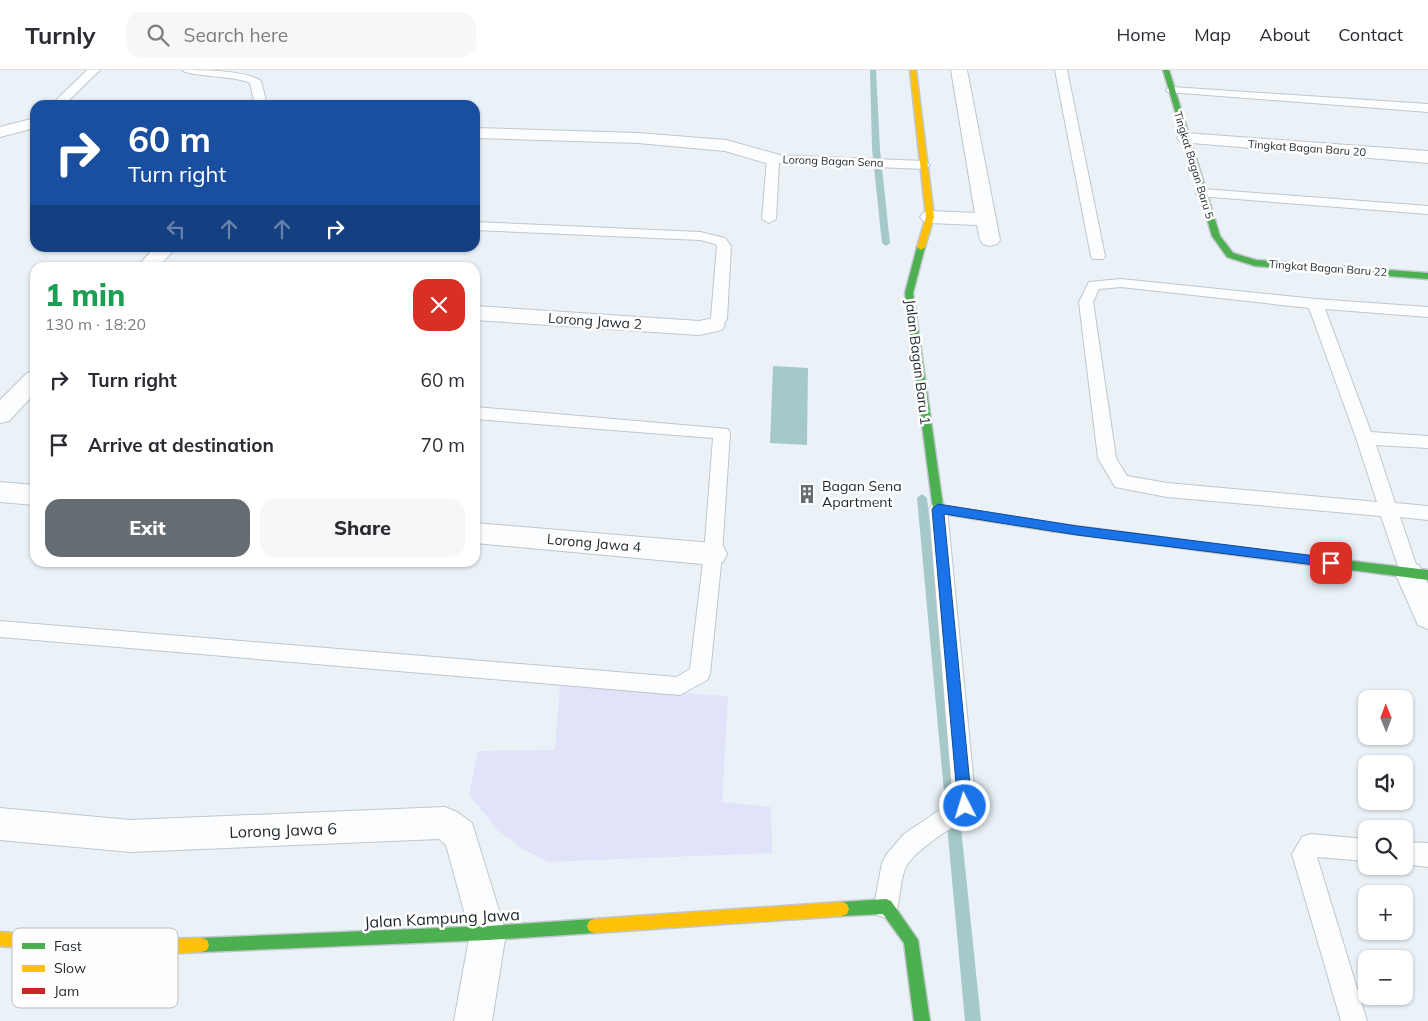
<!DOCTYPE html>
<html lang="en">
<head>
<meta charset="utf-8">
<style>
	:root { --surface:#fff; --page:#f7f7f7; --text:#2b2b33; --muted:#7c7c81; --line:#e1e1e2; --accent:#656d73 }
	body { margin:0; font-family:Mulish,sans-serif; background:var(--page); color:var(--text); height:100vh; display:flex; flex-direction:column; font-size:19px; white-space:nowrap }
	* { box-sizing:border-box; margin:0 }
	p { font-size:16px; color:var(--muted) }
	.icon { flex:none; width:28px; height:28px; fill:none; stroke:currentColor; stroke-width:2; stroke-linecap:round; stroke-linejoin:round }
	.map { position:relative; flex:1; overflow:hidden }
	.details { position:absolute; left:30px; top:192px; width:450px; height:305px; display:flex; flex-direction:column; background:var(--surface); border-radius:15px; box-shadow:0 1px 4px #0004 }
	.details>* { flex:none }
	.banner { position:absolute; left:30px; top:30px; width:450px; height:152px; border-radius:15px; box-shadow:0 1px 4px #0004; background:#1a4fa0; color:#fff; overflow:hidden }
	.needle { width:32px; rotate:359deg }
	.buttons { position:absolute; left:1358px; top:620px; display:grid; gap:10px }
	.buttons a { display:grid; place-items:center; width:55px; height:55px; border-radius:10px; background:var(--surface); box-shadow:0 1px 4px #0004; font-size:25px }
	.pin { position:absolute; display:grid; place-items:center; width:42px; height:42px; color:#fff; margin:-21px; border-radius:10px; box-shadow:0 2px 8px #0006 }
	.me { position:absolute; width:55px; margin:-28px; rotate:355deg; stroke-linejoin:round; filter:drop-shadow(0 0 4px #0008) }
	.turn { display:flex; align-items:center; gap:18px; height:105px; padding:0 15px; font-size:22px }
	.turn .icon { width:65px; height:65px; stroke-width:2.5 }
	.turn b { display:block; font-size:35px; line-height:42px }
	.lanes { display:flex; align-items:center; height:48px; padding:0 15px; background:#0003; justify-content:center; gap:25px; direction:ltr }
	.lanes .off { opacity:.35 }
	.round { display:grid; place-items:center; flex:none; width:52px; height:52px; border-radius:15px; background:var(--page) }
	.overview { display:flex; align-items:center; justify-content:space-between; height:85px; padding:0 15px }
	h1 { font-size:30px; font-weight:800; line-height:38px; color:#1e9e55 }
	.cta { display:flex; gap:10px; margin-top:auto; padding:10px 15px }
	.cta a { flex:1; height:58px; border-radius:15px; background:var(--accent); color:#fff; font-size:20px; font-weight:800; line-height:58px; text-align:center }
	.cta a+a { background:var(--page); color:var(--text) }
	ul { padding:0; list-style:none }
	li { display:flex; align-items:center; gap:15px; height:65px; padding:0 15px }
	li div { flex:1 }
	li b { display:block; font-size:19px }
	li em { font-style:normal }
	header { display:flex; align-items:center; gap:30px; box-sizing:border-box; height:70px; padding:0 25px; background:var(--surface); border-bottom:1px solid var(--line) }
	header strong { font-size:24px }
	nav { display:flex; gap:28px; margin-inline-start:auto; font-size:18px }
	.search { width:350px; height:45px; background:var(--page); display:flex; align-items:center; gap:12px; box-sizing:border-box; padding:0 18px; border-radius:15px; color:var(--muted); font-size:19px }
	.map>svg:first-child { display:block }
	.green { fill:#e0e3f9 }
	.water { fill:#a5c9c8 }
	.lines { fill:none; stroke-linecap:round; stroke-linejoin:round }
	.stream { fill:#a5c9c8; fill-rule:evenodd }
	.lane-casing { stroke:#bfc7cc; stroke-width:2 }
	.street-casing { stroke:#bfc7cc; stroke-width:2 }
	.fast-casing { stroke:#bfc7cc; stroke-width:3 }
	.slow-casing { stroke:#bfc7cc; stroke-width:3 }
	.jam-casing { stroke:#bfc7cc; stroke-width:3 }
	.lane { fill:#fcfdfe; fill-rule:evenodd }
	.street { fill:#fcfdfe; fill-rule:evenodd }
	.fast { fill:#4caf50; fill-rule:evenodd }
	.slow { fill:#ffc107; fill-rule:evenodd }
	.jam { fill:#c62828; fill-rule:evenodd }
	.route { fill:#1a73e8; stroke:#114b97 }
	.labels { text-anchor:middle; stroke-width:5; stroke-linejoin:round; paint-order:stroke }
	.far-street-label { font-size:11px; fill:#1e262c; stroke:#fefefe }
	.street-label { font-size:14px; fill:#1e262c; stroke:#fefefe }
	.poi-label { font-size:14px; fill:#1e262c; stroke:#fefefe; text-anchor:start }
	.near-street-label { font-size:16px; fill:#1e262c; stroke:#fefefe }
	.key { fill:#fefefe; stroke:#bbbdbf; stroke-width:1 }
	.key-label { font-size:14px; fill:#1e262c }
</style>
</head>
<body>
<header>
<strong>Turnly</strong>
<div class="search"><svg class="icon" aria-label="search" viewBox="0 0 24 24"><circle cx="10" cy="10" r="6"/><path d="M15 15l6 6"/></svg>Search here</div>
<nav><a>Home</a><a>Map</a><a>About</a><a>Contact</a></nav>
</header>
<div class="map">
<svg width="1428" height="951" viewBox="0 0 1428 951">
	<rect width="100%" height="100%" fill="#eaf2f7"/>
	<path class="green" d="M560,615L728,626L722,732L771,737L772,783L548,792L523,779L497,760L469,724L478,681L555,680Z"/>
	<path class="water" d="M773,296L808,298L807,375L770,373Z"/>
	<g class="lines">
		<path class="stream" d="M870,0H876L880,79L890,173L886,176L882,173L872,79Z
			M922,424L927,428L981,951H965L917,428Z"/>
		<g class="lane-casing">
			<path id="lane" d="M87,0H100L64,35H51Z
				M182,0C203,0 246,0 261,11L267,35H255L250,13C233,5 189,7 182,0Z
				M1055,0H1067L1105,186L1103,189H1093L1091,186Z
				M1172,17L1428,34V42L1168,22L1166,20L1168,18Z
				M773,85L924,91L930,95L924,99L779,93L776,149L769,153L762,149L767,89Z
				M1203,119L1428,136V144L1198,126L1196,123Z
				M475,152L700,162L725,168L731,176L727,249C722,257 718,261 709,258L706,255L711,248L717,176L715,174L700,170L475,160Z
				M1121,209L1315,229L1428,237V247L1325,239L1371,362L1428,366V378L1376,375L1395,433L1428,436V450L1400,447L1419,503L1416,508L1409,511L1402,508L1381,446L1167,427L1115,417L1098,388L1079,232L1089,212ZM1121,217L1309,238L1356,368L1377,432L1167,413L1127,406L1116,388L1093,232L1099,219Z
				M475,337L728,359L730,363L722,484L710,604L707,610L680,625L0,567V551L677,607L690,599L704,484L713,368L475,349Z
				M938,432L944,434L947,439L976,736L973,744C956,755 912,781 905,799C899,814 901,830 895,845L886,848L877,845L874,836L882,793L886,785L904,764L953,731L929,439L932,434Z
				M1310,764L1366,769V791L1317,787L1367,951H1341L1292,784L1302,767Z
				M1404,772L1428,773V797L1404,794Z"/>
		</g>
		<g class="street-casing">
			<path id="street" d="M951,0H967L1000,170L997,174L990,176L983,174L980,170L977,155L930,153L923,151L920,147L923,143L930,141L975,143Z
				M35,48V58L0,67V57Z
				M475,58L638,63L726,70L780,85L782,89L780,93L773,95L725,81L638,73L475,68Z
				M1186,63L1428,81V93L1180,72L1177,68L1180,64Z
				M154,178H175L158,198H136Z
				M475,236L699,251L714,248L722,250L725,255L722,260L699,265L475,250Z
				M35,301V323L9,351L0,353V330L27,303Z
				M0,412L35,415V435L0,432Z
				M475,453L713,473L723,476L727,484L723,492L713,495L475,473Z
				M1409,492L1419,495L1428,514V559L1418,555L1395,503L1399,495Z
				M445,737L457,742L472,753L506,863L492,951H454L470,863L446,775L439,769L130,782L0,770V738L130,750Z"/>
		</g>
		<g class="fast-casing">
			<path id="fast" d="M1163,0H1169L1220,166L1233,183L1256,190L1428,203V209L1255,196L1227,187L1212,166Z
				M921,174L925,177L913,223L943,436L1051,453L1057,457L1055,460L1051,461L938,443L933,439L905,223L917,177Z
				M1250,479L1428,500V510L1250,487L1246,486L1244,483L1246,480Z
				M886,829L891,831L918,870L930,951H914L904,873L883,844L842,846L837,844L835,839L837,834L842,832Z
				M594,849L599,851L601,856L599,861L594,863L488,870L202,882L197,880L195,875L197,870L202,868L488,856Z"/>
		</g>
		<g class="slow-casing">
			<path id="slow" d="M910,0H916L934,147L925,177L921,180L917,177L926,147Z
				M842,832L847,834L849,839L847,844L842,846L594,863L589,861L587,856L589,851L594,849Z
				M0,862L120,870L202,868L207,870L209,875L207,880L202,882L120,886L0,876Z"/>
		</g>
		<g class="jam-casing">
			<path id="jam" d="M1051,453L1250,479L1254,480L1256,483L1254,486L1250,487L1051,461L1045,457Z"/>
		</g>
		<use href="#lane" class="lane"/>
		<use href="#street" class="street"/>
		<use href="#fast" class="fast"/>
		<use href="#slow" class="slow"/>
		<use href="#jam" class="jam"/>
	</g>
	<path class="route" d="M938,434L1077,456L1331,488L1337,493L1331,497L1077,465L944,444L972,736L970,740L965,742L960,740L958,736L932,439Z"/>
	<defs>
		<g id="building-bare" transform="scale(1.5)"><path d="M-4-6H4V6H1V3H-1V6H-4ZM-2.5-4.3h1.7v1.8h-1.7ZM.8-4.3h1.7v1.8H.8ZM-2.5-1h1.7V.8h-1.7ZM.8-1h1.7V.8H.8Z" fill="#656d73" stroke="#fefefe" stroke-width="2.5" paint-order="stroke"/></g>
	</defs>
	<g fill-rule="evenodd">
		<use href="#building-bare" x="807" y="424"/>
	</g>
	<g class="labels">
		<g class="far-street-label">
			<text transform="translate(1307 78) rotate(4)" y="4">Tingkat Bagan Baru 20</text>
			<text transform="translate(833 91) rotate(2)" y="4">Lorong Bagan Sena</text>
			<text transform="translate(1194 95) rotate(73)" y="4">Tingkat Bagan Baru 5</text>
			<text transform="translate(1328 198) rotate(4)" y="4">Tingkat Bagan Baru 22</text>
		</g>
		<g class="street-label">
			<text transform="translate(595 251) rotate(4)" y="5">Lorong Jawa 2</text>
			<text transform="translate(918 292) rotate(83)" y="5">Jalan Bagan Baru 1</text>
			<text transform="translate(594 473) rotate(5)" y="5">Lorong Jawa 4</text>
		</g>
		<g class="poi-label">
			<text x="822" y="421">Bagan Sena<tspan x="822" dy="16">Apartment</tspan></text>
		</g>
		<g class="near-street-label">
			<text transform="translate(283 760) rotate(-2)" y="6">Lorong Jawa 6</text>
			<text transform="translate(442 848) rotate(-3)" y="6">Jalan Kampung Jawa</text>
		</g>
	</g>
	<rect x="12" y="858" width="166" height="80" rx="8" class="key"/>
	<rect x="22" y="873" width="23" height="6" fill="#4caf50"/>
	<rect x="22" y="895" width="23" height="7" fill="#ffc107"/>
	<rect x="22" y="918" width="23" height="6" fill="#c62828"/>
	<g class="key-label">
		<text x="54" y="881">Fast</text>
		<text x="54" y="903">Slow</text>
		<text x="54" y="926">Jam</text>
	</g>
</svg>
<div class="buttons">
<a><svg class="needle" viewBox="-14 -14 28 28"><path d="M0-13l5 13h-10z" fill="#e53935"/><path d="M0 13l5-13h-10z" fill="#7c7c81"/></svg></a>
<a><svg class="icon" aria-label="sound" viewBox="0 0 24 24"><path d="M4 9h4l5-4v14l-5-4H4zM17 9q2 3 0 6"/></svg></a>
<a><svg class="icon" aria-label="search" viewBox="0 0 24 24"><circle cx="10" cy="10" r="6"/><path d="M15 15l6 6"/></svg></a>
<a>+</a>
<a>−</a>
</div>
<div class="pin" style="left:1331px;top:493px;background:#d93025"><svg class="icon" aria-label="arrive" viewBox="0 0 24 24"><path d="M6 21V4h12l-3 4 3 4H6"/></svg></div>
<svg class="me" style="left:965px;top:736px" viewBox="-20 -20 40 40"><circle r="17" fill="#1a73e8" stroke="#fff" stroke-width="3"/><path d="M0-11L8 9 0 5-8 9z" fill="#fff"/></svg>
<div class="banner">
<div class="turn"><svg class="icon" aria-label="right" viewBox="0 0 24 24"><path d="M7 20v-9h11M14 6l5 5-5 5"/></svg><div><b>60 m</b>Turn right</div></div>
<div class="lanes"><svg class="icon off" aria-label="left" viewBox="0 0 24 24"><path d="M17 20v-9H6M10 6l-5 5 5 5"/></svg><svg class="icon off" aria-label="ahead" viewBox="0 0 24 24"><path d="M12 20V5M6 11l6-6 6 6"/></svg><svg class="icon off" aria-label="ahead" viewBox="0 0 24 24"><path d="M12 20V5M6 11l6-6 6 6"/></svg><svg class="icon" aria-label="right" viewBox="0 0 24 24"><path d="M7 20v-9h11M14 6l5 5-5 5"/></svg></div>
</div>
<section class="details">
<div class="overview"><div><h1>1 min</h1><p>130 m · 18:20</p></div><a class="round" style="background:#d93025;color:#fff"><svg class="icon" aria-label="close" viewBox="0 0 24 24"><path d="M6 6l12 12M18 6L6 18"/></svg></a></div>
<ul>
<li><svg class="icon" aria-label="right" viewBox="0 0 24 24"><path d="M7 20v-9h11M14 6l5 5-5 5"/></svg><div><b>Turn right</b></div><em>60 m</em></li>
<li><svg class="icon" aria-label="arrive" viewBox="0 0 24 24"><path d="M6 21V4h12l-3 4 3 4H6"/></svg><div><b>Arrive at destination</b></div><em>70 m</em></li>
</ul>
<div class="cta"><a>Exit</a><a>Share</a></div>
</section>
</div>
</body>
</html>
